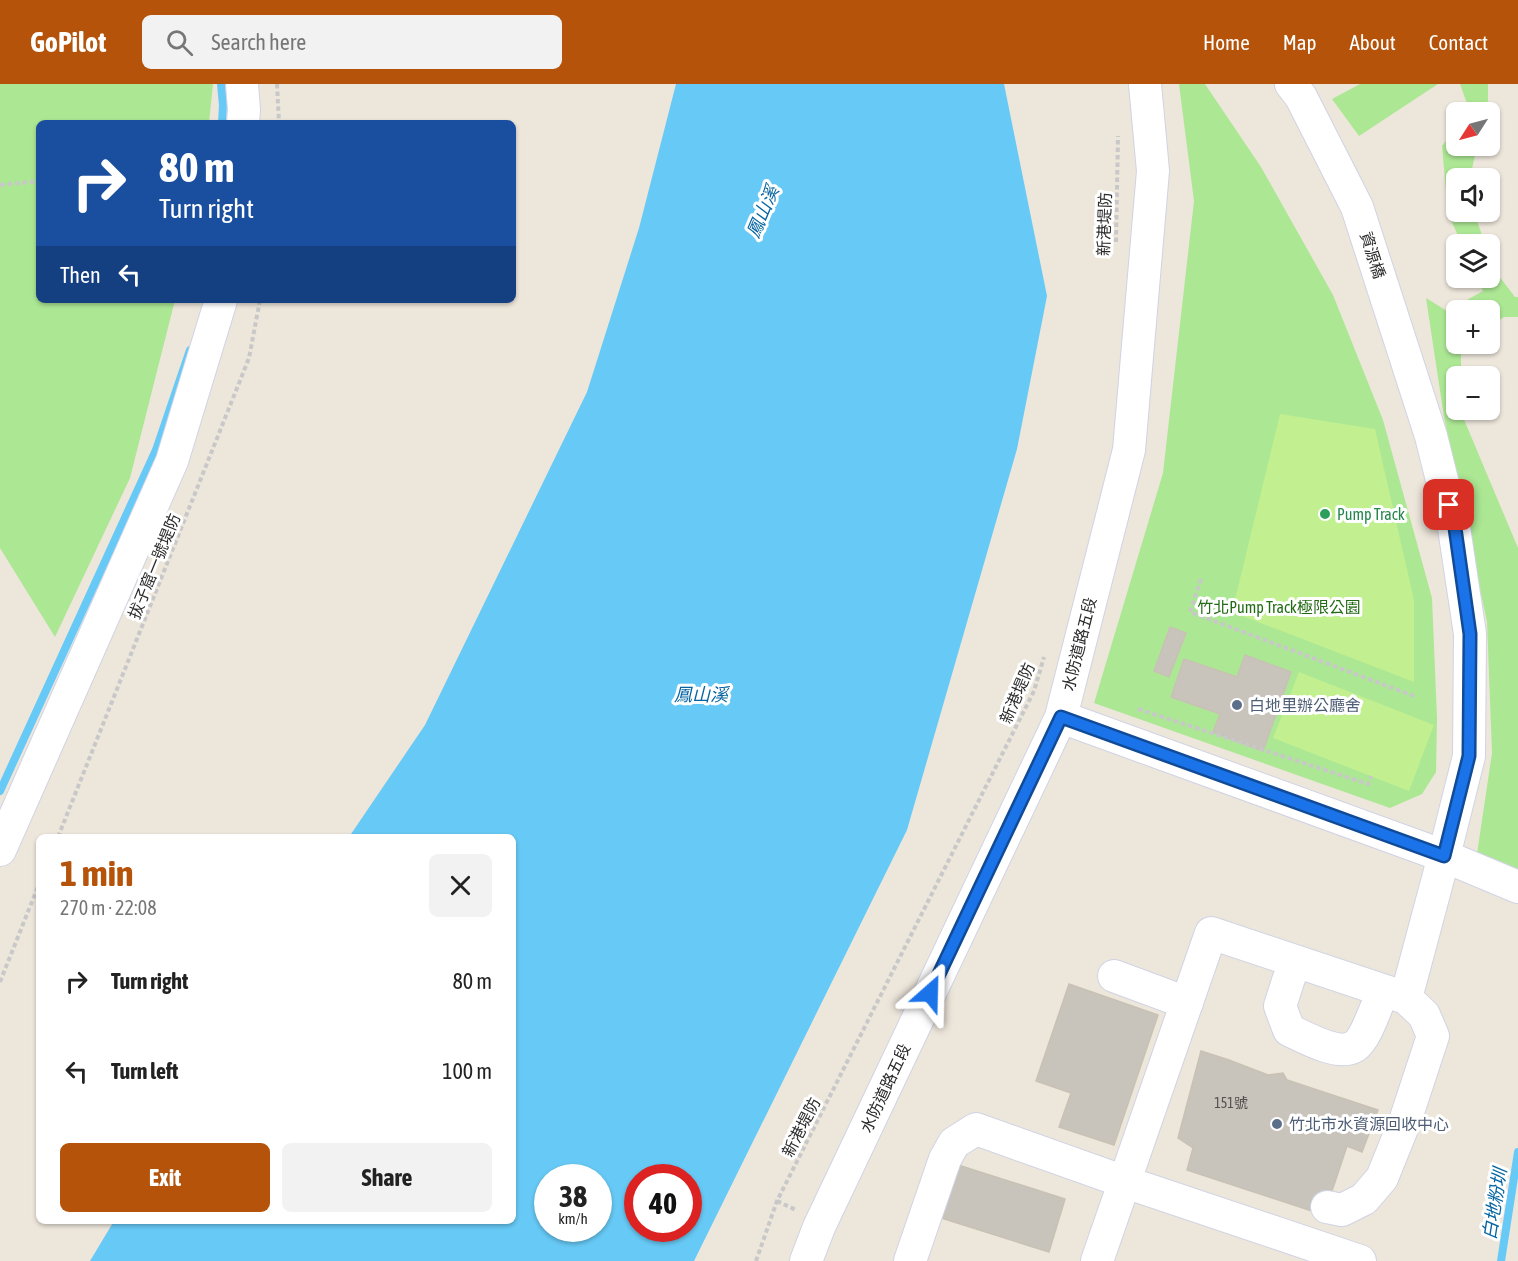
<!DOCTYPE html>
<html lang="en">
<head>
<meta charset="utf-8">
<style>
	:root { --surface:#fff; --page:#f2f2f2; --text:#222; --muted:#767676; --accent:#b45309 }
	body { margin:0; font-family:"Asap Condensed","Noto Sans TC",sans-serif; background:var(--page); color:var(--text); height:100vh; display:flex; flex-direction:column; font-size:22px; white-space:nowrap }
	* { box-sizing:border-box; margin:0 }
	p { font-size:20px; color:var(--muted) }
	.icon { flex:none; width:33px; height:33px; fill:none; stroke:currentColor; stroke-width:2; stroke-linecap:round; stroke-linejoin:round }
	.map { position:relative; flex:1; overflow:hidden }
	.panel { position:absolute; left:36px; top:750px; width:480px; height:390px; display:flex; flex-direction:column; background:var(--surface); border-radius:9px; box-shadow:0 2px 4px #0004 }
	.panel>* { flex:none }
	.guide { position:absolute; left:36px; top:36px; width:480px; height:183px; border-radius:9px; box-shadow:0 2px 4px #0004; background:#1a4fa0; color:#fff; overflow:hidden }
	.needle { width:39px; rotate:234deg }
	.fabs { position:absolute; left:1446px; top:18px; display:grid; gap:12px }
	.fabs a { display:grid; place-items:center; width:54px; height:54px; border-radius:9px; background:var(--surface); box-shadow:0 2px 4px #0004; font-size:30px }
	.speed { position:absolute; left:534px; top:1080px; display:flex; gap:12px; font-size:30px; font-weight:700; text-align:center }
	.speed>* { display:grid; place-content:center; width:78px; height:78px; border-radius:50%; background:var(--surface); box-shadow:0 2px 4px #0004; line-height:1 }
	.speed small { font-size:15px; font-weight:400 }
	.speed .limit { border:9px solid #d22; background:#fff; color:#111 }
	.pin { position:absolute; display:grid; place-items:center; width:51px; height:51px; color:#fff; margin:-26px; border-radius:12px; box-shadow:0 3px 9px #0006 }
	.me { position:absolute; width:66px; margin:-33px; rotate:25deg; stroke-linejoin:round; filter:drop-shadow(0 0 4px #0008) }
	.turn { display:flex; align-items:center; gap:21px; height:126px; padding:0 24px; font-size:27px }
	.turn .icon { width:78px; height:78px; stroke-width:2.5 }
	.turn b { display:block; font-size:42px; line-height:51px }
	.then { display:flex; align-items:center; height:57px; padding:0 24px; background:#0003; gap:12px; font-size:22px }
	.round { display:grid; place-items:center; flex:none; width:63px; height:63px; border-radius:9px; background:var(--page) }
	.summary { display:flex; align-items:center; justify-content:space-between; height:102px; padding:0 24px }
	h1 { font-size:36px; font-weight:700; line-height:45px; color:var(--accent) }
	.button { display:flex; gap:12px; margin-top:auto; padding:12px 24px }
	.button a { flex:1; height:69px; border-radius:9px; background:var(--accent); color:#fff; font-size:24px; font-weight:700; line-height:69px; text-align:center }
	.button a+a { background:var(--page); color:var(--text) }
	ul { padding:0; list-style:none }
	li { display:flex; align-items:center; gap:18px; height:90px; padding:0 24px }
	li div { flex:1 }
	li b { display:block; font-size:22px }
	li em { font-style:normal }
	header { display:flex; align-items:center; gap:36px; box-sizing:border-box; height:84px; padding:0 30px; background:var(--accent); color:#fff }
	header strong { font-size:28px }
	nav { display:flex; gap:33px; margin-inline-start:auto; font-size:21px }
	.search { width:420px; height:54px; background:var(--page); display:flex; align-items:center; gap:15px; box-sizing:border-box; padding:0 21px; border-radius:9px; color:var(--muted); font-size:22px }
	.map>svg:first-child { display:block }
	.green { fill:#ace794 }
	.pitch { fill:#c2ef8f }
	.water { fill:#67c9f5; fill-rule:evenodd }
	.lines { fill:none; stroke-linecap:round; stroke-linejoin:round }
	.stream { stroke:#67c9f5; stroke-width:8 }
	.building { fill:#c8c3bb; stroke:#c8c2b4; stroke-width:1.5 }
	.minor-casing { stroke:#d0d3e4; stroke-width:34 }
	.path { stroke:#c8c8c8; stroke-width:4; stroke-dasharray:4.5 3; stroke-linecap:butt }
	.minor { stroke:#fff; stroke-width:32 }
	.route-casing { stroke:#114b97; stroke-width:15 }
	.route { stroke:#1a73e8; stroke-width:10 }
	.leisure-dot { fill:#2e9e5b; stroke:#fff; stroke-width:2 }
	.service-dot { fill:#5c6f8a; stroke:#fff; stroke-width:2 }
	.labels { text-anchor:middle; stroke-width:6; stroke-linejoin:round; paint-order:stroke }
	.number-label { font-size:14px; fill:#52504e }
	.street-label { font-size:16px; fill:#2a2a2a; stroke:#fff }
	.leisure-label { font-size:16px; fill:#27864d; stroke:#fff; text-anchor:start }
	.park-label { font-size:16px; fill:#246b16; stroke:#fff }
	.service-label { font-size:16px; fill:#4e5e75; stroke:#fff; text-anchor:start }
	.water-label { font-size:18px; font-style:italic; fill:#0565a2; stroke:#fff }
</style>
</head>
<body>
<header>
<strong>GoPilot</strong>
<div class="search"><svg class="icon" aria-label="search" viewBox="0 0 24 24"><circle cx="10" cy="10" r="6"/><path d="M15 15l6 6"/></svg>Search here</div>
<nav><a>Home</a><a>Map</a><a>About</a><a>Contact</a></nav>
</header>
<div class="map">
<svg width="1518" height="1177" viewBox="0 0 1518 1177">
	<rect width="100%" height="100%" fill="#ede6db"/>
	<path class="green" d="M0,0H213L209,39H39V216H175L130,394L55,553L0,464Z
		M1179,0H1205L1261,83L1333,211L1383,336L1432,514L1437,634L1436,688L1422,710L1390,724L1094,619L1163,389L1194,117Z
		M1360,0H1438L1359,52L1332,15Z
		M1460,0H1488V16L1485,28H1470Z
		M1456,44V62H1477L1470,94H1456V128H1474L1485,160H1462L1448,130L1442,62Z
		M1490,176L1492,183L1515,213H1518V233H1504L1490,243V226H1456V260H1465L1461,262V292H1456V326H1460L1518,464V800L1474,790L1492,669L1487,538L1444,333L1426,214L1447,227L1483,207L1477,194H1490Z"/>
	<path class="pitch" d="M1280,330L1375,345L1414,516V598L1232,528Z
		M1299,588L1434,641L1409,707L1273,654Z"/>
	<path class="water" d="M676,0H1004L1047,212L1017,365L907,746L694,1177H90L114,1137H513V753H349L425,641L587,308L639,144ZM548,1094H598V1144H548ZM638,1094H688V1144H638Z"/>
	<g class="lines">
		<path class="stream" d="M221,0L223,21L222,39
			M0,707L156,366L190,266
			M1501,1177L1518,1068"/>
	</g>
	<path class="building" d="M1170,543L1186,549L1169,593L1154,587Z
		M1245,571L1291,588L1263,667L1213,648L1220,630L1171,613L1184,575L1237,593Z
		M1069,900L1158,931L1114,1061L1059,1043L1071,1009L1036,997Z
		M1201,967L1229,976L1268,991L1283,989L1287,996L1378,1026L1362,1068L1347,1062L1324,1131L1187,1086L1193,1064L1178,1054Z
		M955,1080L1065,1115L1049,1168L938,1133Z"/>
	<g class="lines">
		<g class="minor-casing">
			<path id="minor" d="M242,0L244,26L243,39
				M1291,0L1301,13L1357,123L1431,352L1454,444L1470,550L1469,672L1444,772L1406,914
				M1061,633L1444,772L1518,803
				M0,766L172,377L221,216
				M1295,878L1288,897L1280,922L1289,946C1304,953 1339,973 1355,962C1366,955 1377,920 1383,907
				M1114,892L1187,919
				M806,1177L819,1143L1061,633L1129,366L1153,87L1145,0
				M910,1177L945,1075L954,1059L976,1045L1125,1098L1360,1177
				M1097,1177L1211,849L1406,914L1424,931L1433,952L1405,1037L1382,1094L1364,1115L1342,1126L1327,1123"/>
		</g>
		<path class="path" d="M277,0L279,39
			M0,101L39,97
			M1116,158L1118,52
			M1201,495L1190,528L1414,612
			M1138,625L1368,700L1371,692
			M58,753L249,274L260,216
			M0,898L39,800
			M777,1117L796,1126
			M756,1177L777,1117L1034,607L1044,573"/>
		<use href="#minor" class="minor"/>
	</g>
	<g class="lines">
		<g class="route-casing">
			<path id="route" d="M930,909L1061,633L1444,772L1469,672L1470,550L1455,444L1449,421"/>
		</g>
		<use href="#route" class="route"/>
	</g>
	<circle class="leisure-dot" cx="1325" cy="430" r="6"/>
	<g class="service-dot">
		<circle cx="1237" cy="621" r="6"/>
		<circle cx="1277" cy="1040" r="6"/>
	</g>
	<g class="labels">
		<g class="number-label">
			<text x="1231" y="1024">151號</text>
		</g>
		<g class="street-label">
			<text transform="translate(1104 140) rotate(-88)" y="6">新港堤防</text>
			<text transform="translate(1373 171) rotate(72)" y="6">資源橋</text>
			<text transform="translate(154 482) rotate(-68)" y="6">拔子窟一號堤防</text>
			<text transform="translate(1079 560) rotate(-76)" y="6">水防道路五段</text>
			<text transform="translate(1017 609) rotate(-67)" y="6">新港堤防</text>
			<text transform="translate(885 1004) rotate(-65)" y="6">水防道路五段</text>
			<text transform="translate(801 1043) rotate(-63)" y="6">新港堤防</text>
		</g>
		<g class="leisure-label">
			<text x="1337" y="436">Pump Track</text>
		</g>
		<g class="park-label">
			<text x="1279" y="529">竹北Pump Track極限公園</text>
		</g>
		<g class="service-label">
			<text x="1249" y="627">白地里辦公廳舍</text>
			<text x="1289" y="1046">竹北市水資源回收中心</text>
		</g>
		<g class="water-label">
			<text transform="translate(763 128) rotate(-67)" y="6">鳳山溪</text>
			<text x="701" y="617">鳳山溪</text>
			<text transform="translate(1495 1120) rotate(-81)" y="6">白地粉圳</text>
		</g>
	</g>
</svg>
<div class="fabs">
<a><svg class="needle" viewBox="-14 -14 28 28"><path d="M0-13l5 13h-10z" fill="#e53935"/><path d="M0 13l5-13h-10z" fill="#767676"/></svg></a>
<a><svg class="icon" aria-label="sound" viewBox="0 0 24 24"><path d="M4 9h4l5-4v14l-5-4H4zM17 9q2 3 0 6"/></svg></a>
<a><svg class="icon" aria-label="layers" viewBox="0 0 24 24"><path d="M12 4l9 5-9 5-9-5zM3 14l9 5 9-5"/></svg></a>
<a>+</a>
<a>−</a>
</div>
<div class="speed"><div>38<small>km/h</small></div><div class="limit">40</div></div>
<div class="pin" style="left:1449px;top:421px;background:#d93025"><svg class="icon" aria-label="arrive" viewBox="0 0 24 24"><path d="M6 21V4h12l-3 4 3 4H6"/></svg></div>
<svg class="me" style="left:930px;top:909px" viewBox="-20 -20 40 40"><path d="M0-17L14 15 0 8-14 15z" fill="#1a73e8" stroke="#fff" stroke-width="4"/></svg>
<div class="guide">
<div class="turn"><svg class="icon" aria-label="right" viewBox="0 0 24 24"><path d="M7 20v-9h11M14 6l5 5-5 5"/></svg><div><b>80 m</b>Turn right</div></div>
<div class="then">Then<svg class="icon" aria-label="left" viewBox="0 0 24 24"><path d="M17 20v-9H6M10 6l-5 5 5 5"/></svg></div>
</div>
<section class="panel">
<div class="summary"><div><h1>1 min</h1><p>270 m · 22:08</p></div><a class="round"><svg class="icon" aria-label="close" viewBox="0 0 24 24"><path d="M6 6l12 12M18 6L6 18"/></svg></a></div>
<ul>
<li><svg class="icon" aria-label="right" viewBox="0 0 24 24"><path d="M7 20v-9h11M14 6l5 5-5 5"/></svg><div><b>Turn right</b></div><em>80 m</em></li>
<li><svg class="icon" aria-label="left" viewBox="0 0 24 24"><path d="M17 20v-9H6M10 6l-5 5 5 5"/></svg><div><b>Turn left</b></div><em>100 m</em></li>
</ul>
<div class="button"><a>Exit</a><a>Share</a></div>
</section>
</div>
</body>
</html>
